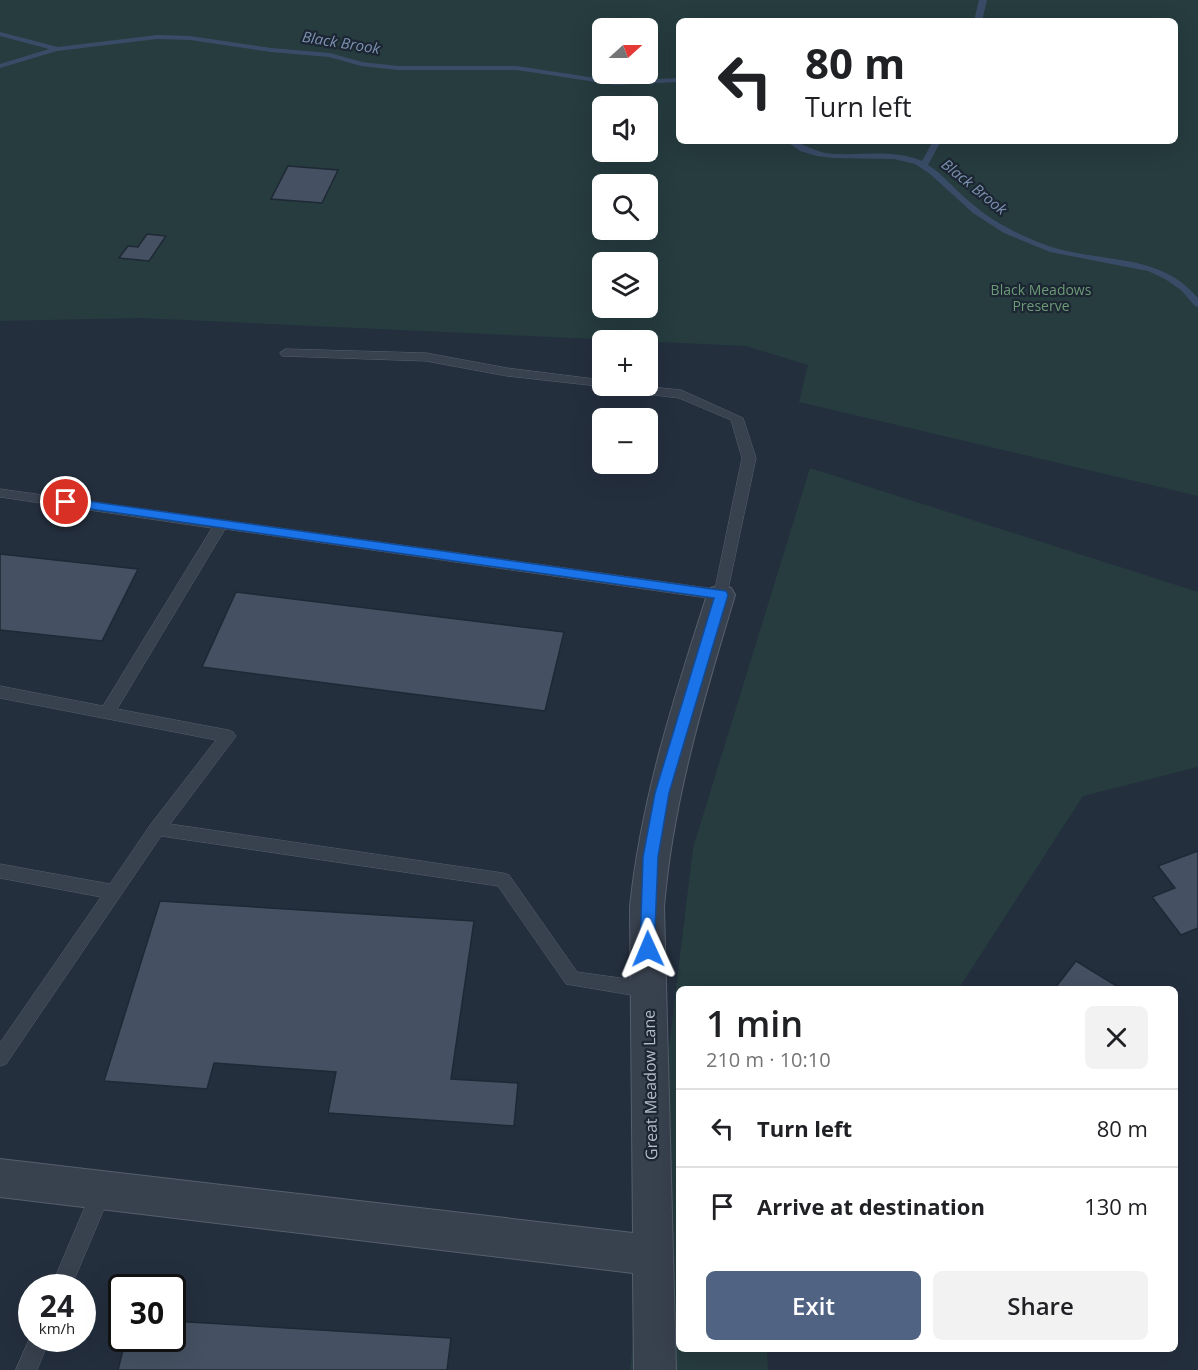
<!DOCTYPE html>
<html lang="en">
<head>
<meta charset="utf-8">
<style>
	:root { --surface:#fff; --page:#f2f2f2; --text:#202124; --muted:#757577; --line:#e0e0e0; --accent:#506383 }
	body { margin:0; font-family:"Open Sans",sans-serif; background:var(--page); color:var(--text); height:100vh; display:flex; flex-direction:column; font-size:22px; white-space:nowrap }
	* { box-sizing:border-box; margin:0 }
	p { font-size:20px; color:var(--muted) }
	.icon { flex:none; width:33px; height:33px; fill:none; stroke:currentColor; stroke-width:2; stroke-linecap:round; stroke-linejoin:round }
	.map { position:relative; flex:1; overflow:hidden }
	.side { position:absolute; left:676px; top:986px; width:502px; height:366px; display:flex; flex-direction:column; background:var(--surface); border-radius:9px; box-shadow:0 6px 24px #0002 }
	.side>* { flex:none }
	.guide { position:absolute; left:676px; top:18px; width:502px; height:126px; border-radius:9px; box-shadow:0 6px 24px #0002; background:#fff; color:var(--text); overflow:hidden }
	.needle { width:39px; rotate:69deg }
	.tools { position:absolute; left:592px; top:18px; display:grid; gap:12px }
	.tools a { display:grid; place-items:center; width:66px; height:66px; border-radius:9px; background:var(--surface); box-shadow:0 6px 24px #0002; font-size:30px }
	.speed { position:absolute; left:18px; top:1274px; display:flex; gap:12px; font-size:30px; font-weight:700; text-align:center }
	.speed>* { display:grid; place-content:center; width:78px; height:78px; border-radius:50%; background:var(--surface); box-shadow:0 6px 24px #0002; line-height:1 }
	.speed small { font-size:15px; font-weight:400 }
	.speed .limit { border:3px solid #111; border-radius:9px; background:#fff; color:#111 }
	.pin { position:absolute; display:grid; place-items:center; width:51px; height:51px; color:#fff; margin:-26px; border:3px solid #fff; border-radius:50%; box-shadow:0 2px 6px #0007 }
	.me { position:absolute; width:66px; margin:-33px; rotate:359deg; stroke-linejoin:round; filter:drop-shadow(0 0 4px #0008) }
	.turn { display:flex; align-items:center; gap:21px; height:126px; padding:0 30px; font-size:27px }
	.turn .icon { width:78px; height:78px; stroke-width:2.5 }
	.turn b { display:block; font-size:42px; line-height:51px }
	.round { display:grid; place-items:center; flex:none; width:63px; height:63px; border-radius:9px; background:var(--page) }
	.headline { display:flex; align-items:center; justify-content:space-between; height:102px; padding:0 30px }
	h1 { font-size:36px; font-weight:600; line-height:45px }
	.button { display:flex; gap:12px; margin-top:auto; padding:12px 30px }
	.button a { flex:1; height:69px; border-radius:9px; background:var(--accent); color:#fff; font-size:24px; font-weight:600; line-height:69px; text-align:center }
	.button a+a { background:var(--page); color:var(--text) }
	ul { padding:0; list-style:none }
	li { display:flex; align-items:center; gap:18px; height:78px; padding:0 30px; border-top:2px solid var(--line) }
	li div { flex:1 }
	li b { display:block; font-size:22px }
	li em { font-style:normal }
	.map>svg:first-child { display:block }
	.green { fill:#263c3f; fill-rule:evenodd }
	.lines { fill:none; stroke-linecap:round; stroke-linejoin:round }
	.stream { fill:#394c67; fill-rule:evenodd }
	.building { fill:#455162; stroke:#1f2835; stroke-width:1.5 }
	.lane-casing { stroke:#565f6c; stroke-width:1 }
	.street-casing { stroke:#565f6c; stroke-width:2 }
	.lane { fill:#38414e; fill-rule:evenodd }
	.street { fill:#38414e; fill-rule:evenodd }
	.route { fill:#1a73e8; stroke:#114b97; stroke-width:1.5 }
	.labels { text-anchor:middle; stroke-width:4.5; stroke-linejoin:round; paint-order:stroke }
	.far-park-label { font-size:14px; fill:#6b9a76; stroke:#1d2633 }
	.far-water-label { font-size:15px; font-style:italic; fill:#7c92b1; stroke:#1d2633 }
	.street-label { font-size:16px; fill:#b4bcc9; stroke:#1d2633 }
</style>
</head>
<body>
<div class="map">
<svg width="1198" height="1370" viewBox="0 0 1198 1370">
	<rect width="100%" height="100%" fill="#242f3e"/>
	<path class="green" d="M0,0H1198V496L799,402L808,365L746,346L141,318L0,321ZM680,21H1176V141H680ZM603,28H648V74H603ZM603,106H648V152H603ZM603,184H648V230H603ZM603,262H648V308H603Z
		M810,468L1198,592V767L1083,796L959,988H680V1348L767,1349L768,1370H630L693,848Z"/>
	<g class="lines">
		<path class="stream" d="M979,0H987L982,21H974Z
			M0,32L58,47L157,35L190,36L271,48L330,53L362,62L398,66H517L615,81L680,78V82L615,85L517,70H398L361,66L329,57L271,52L190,40L157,39L57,51L0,68V64L49,49L0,36Z
			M786,141C800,141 811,150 825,153C858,157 891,148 922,161L933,141H941L928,165C944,175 955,190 970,202C986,216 1004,227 1024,236C1039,243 1055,249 1072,252C1119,262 1164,258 1198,298V307L1195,306L1181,290L1165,279L1148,271L1050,252L1004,233L973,213L930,174L915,164L894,159L832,158L817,156L800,151Z"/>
	</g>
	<path class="building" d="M288,166L338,170L322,203L271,199Z
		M147,234L166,236L149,261L119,258L128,246L138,247Z
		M0,554L138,569L102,641L0,630Z
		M236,592L564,632L545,711L202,667Z
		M1198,851V928L1181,935L1152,897L1175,888L1158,866Z
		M160,901L474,921L451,1079L518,1083L514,1126L328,1113L336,1072L214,1063L207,1089L104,1081Z
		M1076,961L1120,988H1055Z
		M172,1321L451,1338L447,1370H118L126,1338H172Z"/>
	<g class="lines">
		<g class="lane-casing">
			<path id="lane" d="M286,349L426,353L507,368L603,380V386H642L681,390L743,418L756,458L726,599L721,600L225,529L117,709L228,730L233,732L236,736L170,824L503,873L509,875L577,972L649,982L655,984L658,990L655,996L649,998L566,984L498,886L161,836L6,1064L0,1066V1043L101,897L0,878V864L110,884L151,824L216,740L0,698V686L103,706L212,528L0,497V489L715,589L742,458L731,420L679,398L613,390L607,387L507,376L426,361L282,356L280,353Z
				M102,1181L109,1183L112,1190L71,1287H51L95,1183Z
				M32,1333V1338H50L37,1370H16Z"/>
		</g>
		<g class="street-casing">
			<path id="street" d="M721,585L731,588L735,595C704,698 673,799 664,907L676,1370H634L633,1273L0,1197V1159L633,1233L630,907C641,799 674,698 707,595L711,588Z"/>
		</g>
		<use href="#lane" class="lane"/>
		<use href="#street" class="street"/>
	</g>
	<path class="route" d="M66,498L726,591L728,595L669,793L658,857L654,953H642L640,949L643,857L655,793L714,598L62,505V499Z"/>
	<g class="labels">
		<g class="far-park-label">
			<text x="1041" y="295">Black Meadows<tspan x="1041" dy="16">Preserve</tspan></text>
		</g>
		<g class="far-water-label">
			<text transform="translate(341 43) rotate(9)" y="5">Black Brook</text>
			<text transform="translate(974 187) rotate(39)" y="5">Black Brook</text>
		</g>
		<g class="street-label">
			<text transform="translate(650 1085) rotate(-91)" y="6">Great Meadow Lane</text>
		</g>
	</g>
</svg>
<div class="tools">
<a><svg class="needle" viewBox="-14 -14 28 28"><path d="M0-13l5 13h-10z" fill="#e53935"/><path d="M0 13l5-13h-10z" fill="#757577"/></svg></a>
<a><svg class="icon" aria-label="sound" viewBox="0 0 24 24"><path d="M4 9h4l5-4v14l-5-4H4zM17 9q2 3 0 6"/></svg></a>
<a><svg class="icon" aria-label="search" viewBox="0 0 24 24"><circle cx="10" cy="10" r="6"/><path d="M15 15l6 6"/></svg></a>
<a><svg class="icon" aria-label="layers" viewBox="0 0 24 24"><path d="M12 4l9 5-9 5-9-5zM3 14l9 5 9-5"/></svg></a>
<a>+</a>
<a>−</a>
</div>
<div class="speed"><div>24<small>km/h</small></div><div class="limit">30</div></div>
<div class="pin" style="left:66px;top:502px;background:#d93025"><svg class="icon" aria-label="arrive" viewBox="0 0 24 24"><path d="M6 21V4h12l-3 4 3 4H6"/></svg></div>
<svg class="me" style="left:648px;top:949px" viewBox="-20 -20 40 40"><path d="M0-17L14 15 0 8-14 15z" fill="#1a73e8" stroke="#fff" stroke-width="4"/></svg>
<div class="guide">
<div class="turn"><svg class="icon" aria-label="left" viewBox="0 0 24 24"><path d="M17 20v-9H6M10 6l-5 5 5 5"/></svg><div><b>80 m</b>Turn left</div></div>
</div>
<section class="side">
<div class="headline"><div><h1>1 min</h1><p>210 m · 10:10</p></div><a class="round"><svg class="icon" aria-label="close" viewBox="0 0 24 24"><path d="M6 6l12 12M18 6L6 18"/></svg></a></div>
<ul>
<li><svg class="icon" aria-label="left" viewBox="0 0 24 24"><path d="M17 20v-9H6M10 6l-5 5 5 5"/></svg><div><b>Turn left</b></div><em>80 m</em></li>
<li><svg class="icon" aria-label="arrive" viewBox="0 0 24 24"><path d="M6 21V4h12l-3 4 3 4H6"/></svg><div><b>Arrive at destination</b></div><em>130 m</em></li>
</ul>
<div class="button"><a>Exit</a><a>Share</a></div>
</section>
</div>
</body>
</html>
